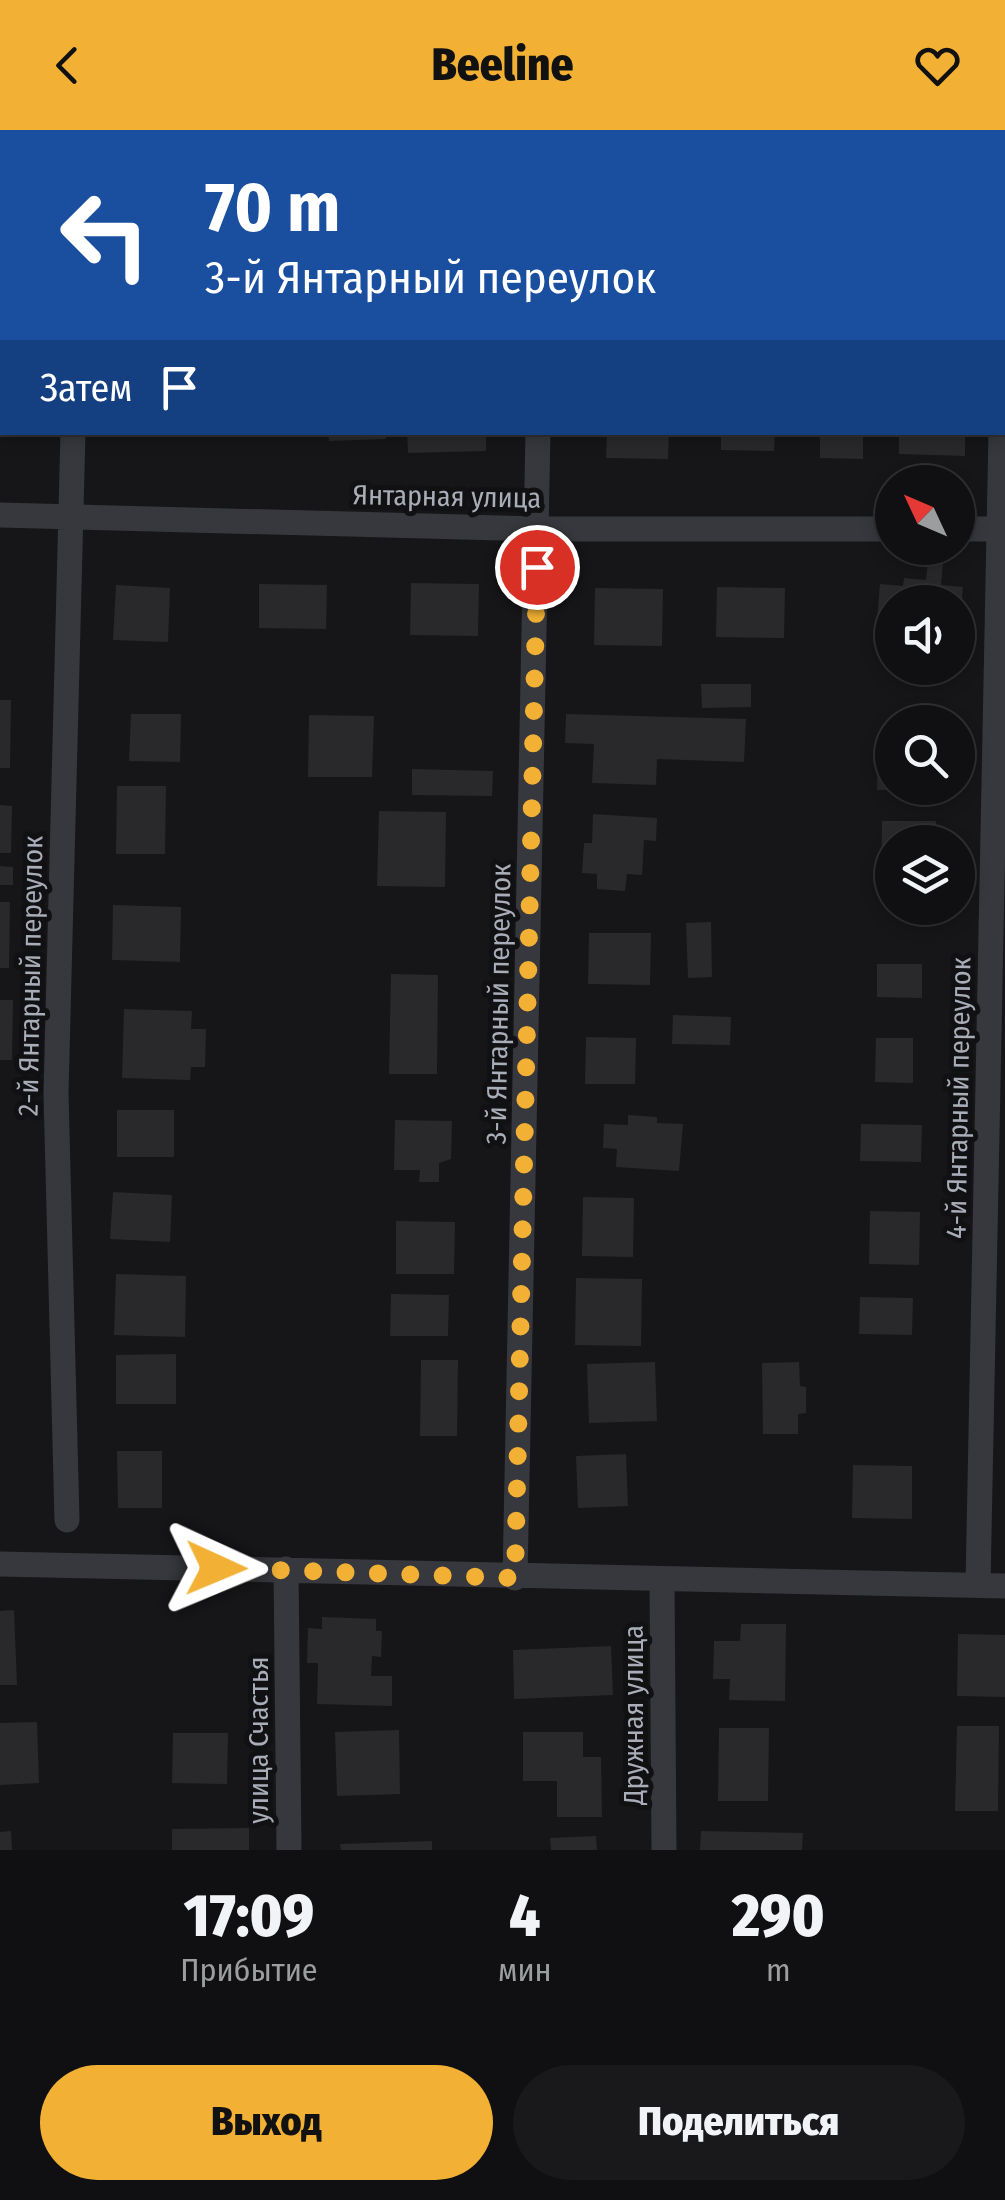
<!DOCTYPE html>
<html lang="ru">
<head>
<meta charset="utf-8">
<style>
	:root { --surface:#101012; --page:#19191b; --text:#f1f3f6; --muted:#9c9d9f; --line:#303032; --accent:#f2b134 }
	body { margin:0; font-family:"Fira Sans Condensed",sans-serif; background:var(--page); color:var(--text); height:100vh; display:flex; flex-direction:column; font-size:38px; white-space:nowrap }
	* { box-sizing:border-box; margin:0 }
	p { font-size:32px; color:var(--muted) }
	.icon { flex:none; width:55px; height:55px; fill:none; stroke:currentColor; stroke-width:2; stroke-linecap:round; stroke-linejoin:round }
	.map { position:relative; height:1720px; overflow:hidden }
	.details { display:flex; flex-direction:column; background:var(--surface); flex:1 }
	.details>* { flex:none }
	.banner { position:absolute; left:0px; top:0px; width:1005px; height:305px; box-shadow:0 5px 15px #0003,0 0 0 2px var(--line); background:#1a4fa0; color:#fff; overflow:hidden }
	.needle { width:65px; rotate:314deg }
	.tools { position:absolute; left:875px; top:335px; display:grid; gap:20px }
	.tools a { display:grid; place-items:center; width:100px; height:100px; border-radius:50%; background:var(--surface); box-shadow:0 5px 15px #0003,0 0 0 2px var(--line); font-size:50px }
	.pin { position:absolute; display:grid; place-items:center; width:85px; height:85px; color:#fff; margin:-42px; border:5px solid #fff; border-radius:50%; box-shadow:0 2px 10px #0007 }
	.me { position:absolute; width:110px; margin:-55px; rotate:91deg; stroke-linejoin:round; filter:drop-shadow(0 0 8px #0008) }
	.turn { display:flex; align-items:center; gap:35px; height:210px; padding:0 40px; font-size:45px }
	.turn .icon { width:130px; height:130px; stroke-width:2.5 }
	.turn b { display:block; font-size:70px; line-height:85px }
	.then { display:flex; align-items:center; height:95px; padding:0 40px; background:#0003; gap:20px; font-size:38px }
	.eta { display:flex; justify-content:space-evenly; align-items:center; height:170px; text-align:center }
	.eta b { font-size:60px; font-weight:800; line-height:70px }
	.button { display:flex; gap:20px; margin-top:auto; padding:20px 40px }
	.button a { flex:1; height:115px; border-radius:60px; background:var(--accent); color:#111; font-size:40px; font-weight:800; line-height:115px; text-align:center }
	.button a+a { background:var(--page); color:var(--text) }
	header { display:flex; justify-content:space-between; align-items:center; height:130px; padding:0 40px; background:var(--accent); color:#111; font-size:45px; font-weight:800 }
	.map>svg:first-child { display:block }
	.building { fill:#29292c }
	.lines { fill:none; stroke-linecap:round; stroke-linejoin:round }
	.minor { stroke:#37383d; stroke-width:25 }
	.route { stroke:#f2b134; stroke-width:18; stroke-dasharray:0 32.4 }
	.labels { text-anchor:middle; stroke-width:10; stroke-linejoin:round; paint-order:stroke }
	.street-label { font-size:28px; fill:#a8adb8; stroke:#111113 }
</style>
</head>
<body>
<header><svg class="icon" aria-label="back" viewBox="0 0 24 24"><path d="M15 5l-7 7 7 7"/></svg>Beeline<svg class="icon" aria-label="heart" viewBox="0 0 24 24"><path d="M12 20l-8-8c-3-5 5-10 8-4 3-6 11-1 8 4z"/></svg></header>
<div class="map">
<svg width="1005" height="1720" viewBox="0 0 1005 1720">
	<rect width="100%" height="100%" fill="#161618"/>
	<path class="building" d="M328,302H386V309L329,311Z
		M407,302H486V321L408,323Z
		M607,302H669L668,329L606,328Z
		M721,302H775L774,321L721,320Z
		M820,302H863V329L820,328Z
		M899,302H965V326L899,324Z
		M928,431L943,432L941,455L963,457L960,487L958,472H892V515L875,513L880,454L903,456L904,448L926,450Z
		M411,453L479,454L478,506L410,505Z
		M259,454L327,455L326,499L259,498Z
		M116,455L170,458L168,512L113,510Z
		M717,457L785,458L784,508L716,507Z
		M595,458L663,459L662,516L594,515Z
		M701,554H751V577L702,578Z
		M0,570H11L10,638H0Z
		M131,584H181L180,632L129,631Z
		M566,584L746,589L744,632L657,629L656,655L592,653L594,614L565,613Z
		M309,585L374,586L372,647H308Z
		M878,604H892V660H877Z
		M412,639L493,641L492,666L412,665Z
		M117,656H166L165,724H116Z
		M0,675L12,676L11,723H0Z
		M379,681L446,682L445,757L377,756Z
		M593,684L657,688L656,711L644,710L642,745L627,744L625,761L597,759V744L582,743L584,713H592Z
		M882,691H936V712H892V769L881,768Z
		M0,736L13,737V755H0Z
		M0,772H10L9,838H0Z
		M113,775L181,777L180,832L112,830Z
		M711,792L712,847L688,848L686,793Z
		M589,803H651L650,855L588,854Z
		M877,834H922V868L877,867Z
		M391,844L438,845L437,944H389Z
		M0,870H13L12,930H0Z
		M124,879L192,881L191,899H206L205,937H191L190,950L122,948Z
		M673,885L731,887L730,915L672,914Z
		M586,907L636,908L635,954H585Z
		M876,908H913V953L875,952Z
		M117,980H174V1027H117Z
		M628,985L657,987V993L683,994L679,1041L616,1037L617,1019L603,1018L604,994L628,995Z
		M395,990L452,991L451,1029L439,1033V1052H419L420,1040H394Z
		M861,994L922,995L921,1032L860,1031Z
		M113,1062L172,1065L170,1112L110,1109Z
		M583,1067L634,1068L633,1127L582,1126Z
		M870,1081L920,1082L919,1135L869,1134Z
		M396,1091L455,1092L454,1144H396Z
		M116,1144L186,1146L185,1207L114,1205Z
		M576,1148L642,1149L641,1216L575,1215Z
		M391,1164L449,1165L448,1206H390Z
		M860,1167L913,1168L912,1205L859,1204Z
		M176,1224V1274H116V1225Z
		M421,1230H458L457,1306H420Z
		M655,1232L657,1291L589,1293L587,1234Z
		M799,1232L800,1256L806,1257V1283L798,1284V1304H763L762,1233Z
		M117,1321H162V1378H118Z
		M626,1324L628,1376L578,1378L576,1326Z
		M853,1335L912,1336V1389L852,1388Z
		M14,1480L17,1555H0V1481Z
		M322,1487L376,1489V1501H382L381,1527L372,1526L371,1546H392V1576L317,1574L318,1533H307L308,1498L322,1499Z
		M741,1494H786L785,1571L729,1570L730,1549H713L714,1511H740Z
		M958,1504L1005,1505V1567L957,1566Z
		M611,1516L613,1565L514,1569L513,1520Z
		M37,1592L39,1653L0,1655V1593Z
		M957,1596H999L998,1681H955Z
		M719,1598H769L768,1671H718Z
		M399,1600L400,1664L337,1666L335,1602Z
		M523,1602H583V1627H601L602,1687H557V1651H523Z
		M173,1603H228L227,1654L172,1653Z
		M249,1698V1720H172V1699Z
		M11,1701L12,1720H0V1702Z
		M701,1701L803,1703L802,1720H700Z
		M596,1706L597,1720H551L550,1708Z
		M432,1711V1720H341L340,1714Z"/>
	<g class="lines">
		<path class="minor" d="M87,2V0
			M539,2V0
			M1002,266L1005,180
			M0,385L538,399H892
			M958,399H1005
			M67,1390L56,963L73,302
			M0,1434L1005,1456
			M286,1439L289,1720
			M515,1448L538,302
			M662,1450L664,1720
			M978,1454L1001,302"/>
	</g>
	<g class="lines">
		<path class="route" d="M216,1438L515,1448L537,437"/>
	</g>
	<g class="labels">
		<g class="street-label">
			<text transform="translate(447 366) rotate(1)" y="10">Янтарная улица</text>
			<text transform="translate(30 846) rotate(-89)" y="10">2-й Янтарный переулок</text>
			<text transform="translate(498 874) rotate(-89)" y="10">3-й Янтарный переулок</text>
			<text transform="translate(958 968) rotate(-89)" y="10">4-й Янтарный переулок</text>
			<text transform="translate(633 1585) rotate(-90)" y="10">Дружная улица</text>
			<text transform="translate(258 1610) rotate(-90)" y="10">улица Счастья</text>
		</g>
	</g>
</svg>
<div class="tools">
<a><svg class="needle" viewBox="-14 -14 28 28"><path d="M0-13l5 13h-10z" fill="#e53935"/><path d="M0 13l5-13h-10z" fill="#9c9d9f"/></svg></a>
<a><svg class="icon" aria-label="sound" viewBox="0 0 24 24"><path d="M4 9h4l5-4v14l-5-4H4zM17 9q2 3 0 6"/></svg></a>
<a><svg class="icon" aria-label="search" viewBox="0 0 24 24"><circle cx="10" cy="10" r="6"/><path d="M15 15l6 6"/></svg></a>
<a><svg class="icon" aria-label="layers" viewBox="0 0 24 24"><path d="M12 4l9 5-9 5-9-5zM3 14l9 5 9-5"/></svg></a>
</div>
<div class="pin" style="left:537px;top:437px;background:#d93025"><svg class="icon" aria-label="arrive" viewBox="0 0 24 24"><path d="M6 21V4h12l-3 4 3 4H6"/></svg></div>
<svg class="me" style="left:216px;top:1438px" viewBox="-20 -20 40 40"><path d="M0-17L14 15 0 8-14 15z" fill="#f2b134" stroke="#fff" stroke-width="4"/></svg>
<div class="banner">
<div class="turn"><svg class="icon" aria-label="left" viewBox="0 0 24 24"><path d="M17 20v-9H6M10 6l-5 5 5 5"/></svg><div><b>70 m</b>3-й Янтарный переулок</div></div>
<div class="then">Затем<svg class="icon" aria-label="arrive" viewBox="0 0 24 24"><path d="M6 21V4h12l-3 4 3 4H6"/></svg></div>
</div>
</div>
<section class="details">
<div class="eta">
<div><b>17:09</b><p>Прибытие</p></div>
<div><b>4</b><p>мин</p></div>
<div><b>290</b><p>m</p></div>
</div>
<div class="button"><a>Выход</a><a>Поделиться</a></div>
</section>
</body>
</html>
